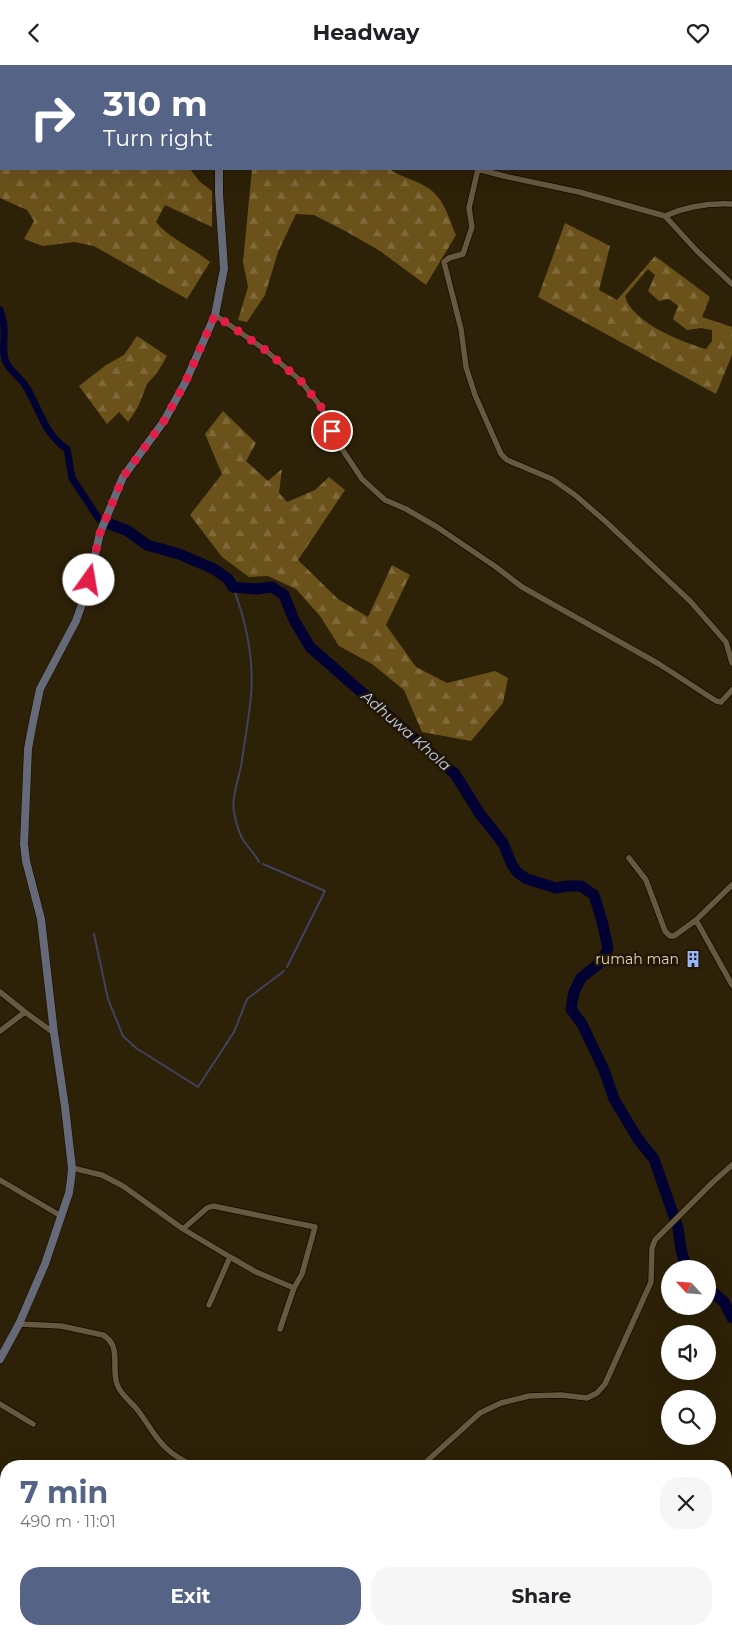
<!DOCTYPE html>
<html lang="en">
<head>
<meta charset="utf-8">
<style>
	:root { --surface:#fff; --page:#f6f6f6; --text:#202124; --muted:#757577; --accent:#556486 }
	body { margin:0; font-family:Montserrat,sans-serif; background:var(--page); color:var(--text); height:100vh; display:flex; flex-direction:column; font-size:19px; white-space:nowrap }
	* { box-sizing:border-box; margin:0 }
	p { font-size:16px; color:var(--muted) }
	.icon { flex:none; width:28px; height:28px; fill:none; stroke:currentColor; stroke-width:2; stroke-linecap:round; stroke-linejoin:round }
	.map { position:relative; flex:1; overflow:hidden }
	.panel { position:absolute; left:0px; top:1395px; width:732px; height:175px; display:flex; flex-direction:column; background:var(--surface); border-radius:20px 20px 0 0; box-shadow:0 5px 20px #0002 }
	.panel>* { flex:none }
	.guide { position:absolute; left:0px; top:0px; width:732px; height:105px; box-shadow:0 5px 20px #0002; background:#556486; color:#fff; overflow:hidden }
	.needle { width:32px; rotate:296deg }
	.buttons { position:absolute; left:661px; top:1195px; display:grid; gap:10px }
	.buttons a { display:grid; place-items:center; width:55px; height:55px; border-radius:50%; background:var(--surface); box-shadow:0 5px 20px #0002; font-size:25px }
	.pin { position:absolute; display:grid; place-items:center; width:42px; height:42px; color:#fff; margin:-21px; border:2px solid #fff; border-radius:50%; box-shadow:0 1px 5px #0007 }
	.me { position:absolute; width:55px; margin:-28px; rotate:13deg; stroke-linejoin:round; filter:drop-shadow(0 0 4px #0008) }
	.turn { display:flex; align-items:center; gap:18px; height:105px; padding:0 20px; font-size:22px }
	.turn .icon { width:65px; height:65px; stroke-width:2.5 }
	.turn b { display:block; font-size:35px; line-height:42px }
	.round { display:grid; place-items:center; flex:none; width:52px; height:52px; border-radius:20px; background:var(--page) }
	.overview { display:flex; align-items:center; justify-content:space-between; height:85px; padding:0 20px }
	h1 { font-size:30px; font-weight:700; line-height:38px; color:var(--accent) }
	.primary-button { display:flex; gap:10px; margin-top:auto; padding:10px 20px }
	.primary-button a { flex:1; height:58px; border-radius:20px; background:var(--accent); color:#fff; font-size:20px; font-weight:700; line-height:58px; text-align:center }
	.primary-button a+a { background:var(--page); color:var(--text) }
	header { display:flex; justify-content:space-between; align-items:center; height:65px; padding:0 20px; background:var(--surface); font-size:22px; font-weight:700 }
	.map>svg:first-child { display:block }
	.forest { fill:url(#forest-firs); fill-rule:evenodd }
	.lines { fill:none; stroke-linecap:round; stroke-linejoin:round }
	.stream { stroke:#434160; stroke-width:2 }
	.canal { stroke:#010133; stroke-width:7 }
	.river { stroke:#010133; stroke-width:11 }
	.street-casing { stroke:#150a00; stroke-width:7 }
	.secondary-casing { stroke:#150a00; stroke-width:9 }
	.street { stroke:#67593f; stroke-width:5.5 }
	.secondary { stroke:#666978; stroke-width:8 }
	.route { stroke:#e11d48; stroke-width:9; stroke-dasharray:0 16.2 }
	.labels { text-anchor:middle; stroke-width:5; stroke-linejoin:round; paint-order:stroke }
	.poi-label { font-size:14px; fill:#ded6c8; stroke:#231701; text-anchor:end }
	.water-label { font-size:15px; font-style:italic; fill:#c1d2f4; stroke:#231701 }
</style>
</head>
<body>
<header><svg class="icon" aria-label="back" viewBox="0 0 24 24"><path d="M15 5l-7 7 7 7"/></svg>Headway<svg class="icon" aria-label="heart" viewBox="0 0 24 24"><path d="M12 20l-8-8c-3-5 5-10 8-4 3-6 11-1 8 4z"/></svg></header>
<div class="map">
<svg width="732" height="1570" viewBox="0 0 732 1570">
	<defs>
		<pattern id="forest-firs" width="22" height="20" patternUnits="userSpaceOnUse" patternTransform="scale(1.25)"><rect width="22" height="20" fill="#6b521b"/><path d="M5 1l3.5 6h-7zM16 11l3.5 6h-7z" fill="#806a3b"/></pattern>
	</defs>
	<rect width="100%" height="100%" fill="#2d2107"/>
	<path class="forest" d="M0,0H108L1,1V104H190L200,117L212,126V162L165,140L156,157C170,174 193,183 210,197L187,234L94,181L74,177L43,181L24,174L34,156L27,145L0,133Z
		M252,104H389C401,112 416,115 428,123C444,133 449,154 456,170L426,220L380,186L347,167L314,150L296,149L278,187L265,230L247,257L238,255L248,222L243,197Z
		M565,158L610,181L599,225L617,235L655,191L710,232L702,252L732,262V290L716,329L538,232ZM648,204L655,210L648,226L659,236L669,234L678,241L673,254L687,265L701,263L712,265V276L706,284C683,278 631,257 625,231Z
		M137,271L167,291L157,308L147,319L138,342L128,357L119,347L107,359L79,321L106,300L124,290Z
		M223,346L256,378L246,396L268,416L282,404L279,428L287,437L315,425L329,412L345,425L298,495L338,534L368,552L392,500L410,510L386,560L416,602L447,618L495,606L508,613L503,638L471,676L422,667L404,625L372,599L339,581L320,551L296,524L268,511L249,512L222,492L190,450L222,409L205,369Z
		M0,1412H6V1522L0,1527Z"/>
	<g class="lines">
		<path class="stream" d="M233,522C246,556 254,595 251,631C249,652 245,674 242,695C240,711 231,732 234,747C236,757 239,771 246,779C251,786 255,789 259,797
			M263,799L325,826L287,902
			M94,869L108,934L123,971L136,983L198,1022L234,967L247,934L284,906"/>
		<path class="canal" d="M0,245C2,251 4,258 4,264C5,275 1,290 7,299C11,306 20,313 25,320C40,343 43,368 67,384L72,413L99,454"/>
		<path class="river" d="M110,459L128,466L147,480L179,489L214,504L228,514L233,522L257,524L272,522L284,530L294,555L310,582L455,709L480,749L503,778L512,800L518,808L527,814L556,823L567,821H581L594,830L602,856L608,883L602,896L581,913L574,927L571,944L582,959L604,1005L614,1034L638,1074L654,1094L678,1163L681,1185L686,1201L689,1204
			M708,1223L724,1237L732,1253"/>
		<g class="street-casing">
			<path id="street" d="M269,0L271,1
				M477,104L508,112L579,127L665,151C687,141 708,138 732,139
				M478,104L469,143L472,162L463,189L449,193L444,197L461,264L466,302L475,330L501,389L507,395L552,414L575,430L605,456L690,536L726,577L732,598
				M665,151L697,186L732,219
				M215,250L264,284L301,316L321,342L338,378L362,414L385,435L406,444L437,462L496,502L522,522L659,599L716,636L721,637L732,625
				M629,793L646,815L665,866L670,871H674L696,855L732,820
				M696,855L732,920
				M0,927L25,947L54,968
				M0,966L25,947
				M72,1103L102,1110L123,1121L183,1164L230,1192L209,1240
				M0,1115L61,1151
				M183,1164L207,1143L213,1141L315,1162L302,1209L294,1223
				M230,1192L256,1207L294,1223L280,1264
				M19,1259L61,1261L103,1270C122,1281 111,1302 117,1319C120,1329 130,1336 136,1343C146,1355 153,1370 164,1381C172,1390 183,1395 192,1401
				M0,1339L33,1359
				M424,1401L427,1396L480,1348L501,1338L529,1331L561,1330L587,1333L597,1328L605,1319L651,1217L652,1183L655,1175L713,1117L732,1100
				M337,1570L340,1564"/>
		</g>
		<g class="secondary-casing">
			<path id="secondary" d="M286,1L287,0
				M0,1294L19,1259L45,1199L69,1128L71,1114L72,1103L65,1042L54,968L41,854L26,796L24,779L28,684L33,657L40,624L76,556L87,525L100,468L123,412L164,356L185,318L215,250L224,204L219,128V104"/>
		</g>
		<use href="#street" class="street"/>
		<use href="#secondary" class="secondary"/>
	</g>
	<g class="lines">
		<path class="route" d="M89,515L100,468L123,412L164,356L185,318L215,250L264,284L301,316L321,342L332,366"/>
	</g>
	<defs>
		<g id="building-bare" transform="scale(1.35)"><path d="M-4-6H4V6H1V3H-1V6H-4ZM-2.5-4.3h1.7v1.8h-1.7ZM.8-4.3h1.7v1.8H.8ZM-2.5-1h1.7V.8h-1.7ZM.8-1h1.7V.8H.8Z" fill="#96b6fd" stroke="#231701" stroke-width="2.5" paint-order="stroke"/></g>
	</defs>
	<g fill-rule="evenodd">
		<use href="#building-bare" x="693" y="894"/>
	</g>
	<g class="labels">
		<g class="poi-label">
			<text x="679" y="899">rumah man</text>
		</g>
		<g class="water-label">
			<text transform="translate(406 666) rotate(41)" y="5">Adhuwa Khola</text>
		</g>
	</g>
</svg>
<div class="buttons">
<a><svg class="needle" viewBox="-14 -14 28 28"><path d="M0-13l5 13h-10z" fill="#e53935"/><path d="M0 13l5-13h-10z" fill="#757577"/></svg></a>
<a><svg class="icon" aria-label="sound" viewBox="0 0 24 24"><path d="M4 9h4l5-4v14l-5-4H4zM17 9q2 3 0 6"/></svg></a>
<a><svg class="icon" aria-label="search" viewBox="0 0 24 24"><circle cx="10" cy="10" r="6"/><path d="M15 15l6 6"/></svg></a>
</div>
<div class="pin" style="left:332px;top:366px;background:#d93025"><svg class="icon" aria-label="arrive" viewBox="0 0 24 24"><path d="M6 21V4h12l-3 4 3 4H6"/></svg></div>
<svg class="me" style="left:89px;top:515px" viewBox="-20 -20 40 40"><circle r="19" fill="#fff"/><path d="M0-13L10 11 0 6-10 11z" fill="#e11d48"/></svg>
<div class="guide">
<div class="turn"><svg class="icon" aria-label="right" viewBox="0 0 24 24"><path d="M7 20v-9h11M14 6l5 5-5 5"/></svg><div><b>310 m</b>Turn right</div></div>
</div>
<section class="panel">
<div class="overview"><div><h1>7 min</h1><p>490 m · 11:01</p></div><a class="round"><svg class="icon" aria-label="close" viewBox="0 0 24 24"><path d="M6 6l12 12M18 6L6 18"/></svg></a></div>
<div class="primary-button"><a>Exit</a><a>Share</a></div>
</section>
</div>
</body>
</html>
